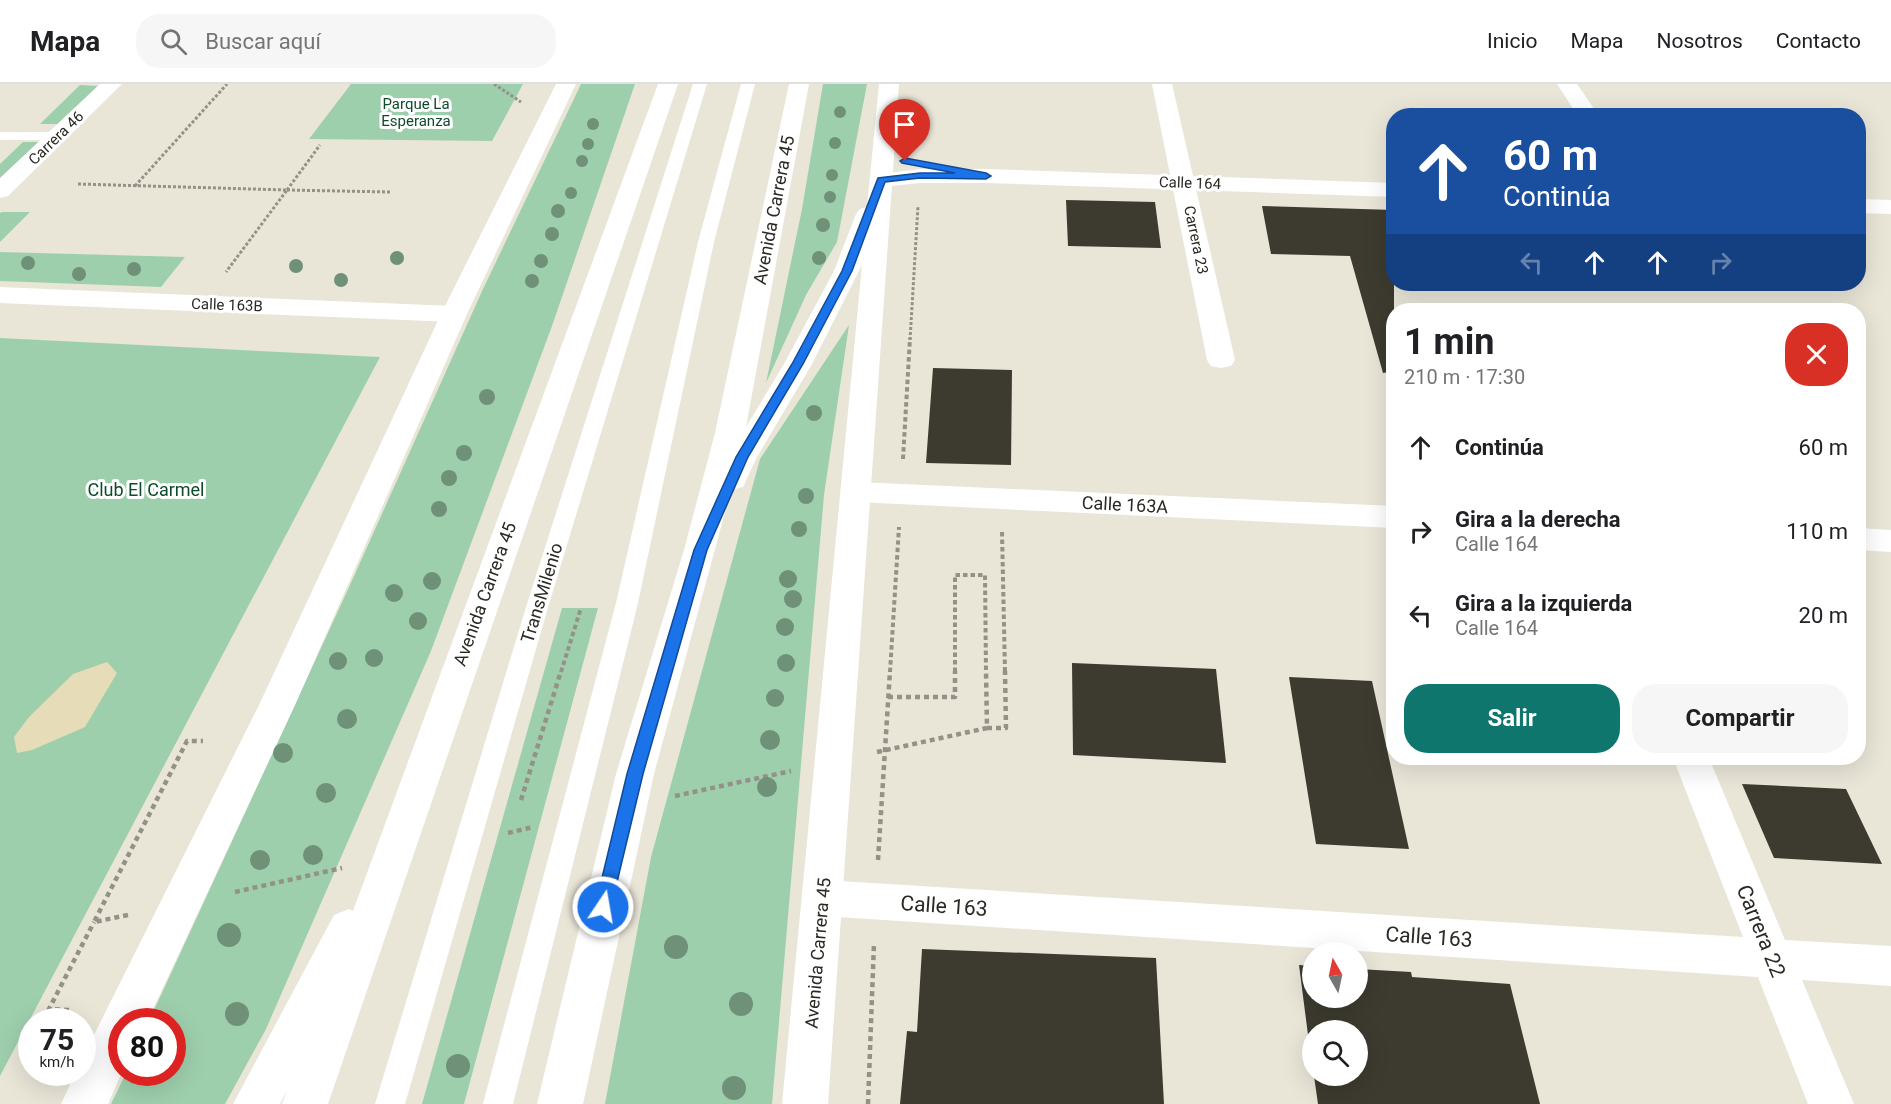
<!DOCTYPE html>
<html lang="es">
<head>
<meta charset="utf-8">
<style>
	:root { --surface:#fff; --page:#f6f6f6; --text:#202124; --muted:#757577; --line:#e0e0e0; --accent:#0f766e }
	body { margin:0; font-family:Roboto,sans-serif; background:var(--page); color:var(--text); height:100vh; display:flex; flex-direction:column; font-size:22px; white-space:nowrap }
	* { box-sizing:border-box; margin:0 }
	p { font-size:20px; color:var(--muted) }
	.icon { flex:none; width:33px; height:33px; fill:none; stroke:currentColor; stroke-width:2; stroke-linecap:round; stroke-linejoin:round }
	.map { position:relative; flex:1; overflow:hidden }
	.panel { position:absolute; left:1386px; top:219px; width:480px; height:462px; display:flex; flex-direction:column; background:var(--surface); border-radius:24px; box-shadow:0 6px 24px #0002 }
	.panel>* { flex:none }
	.hud { position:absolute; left:1386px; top:24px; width:480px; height:183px; border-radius:24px; box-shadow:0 6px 24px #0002; background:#1a4fa0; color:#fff; overflow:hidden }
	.needle { width:39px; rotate:351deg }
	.fabs { position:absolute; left:1302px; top:858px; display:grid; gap:12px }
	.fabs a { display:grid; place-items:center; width:66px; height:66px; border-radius:50%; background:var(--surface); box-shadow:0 6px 24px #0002; font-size:30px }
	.speed { position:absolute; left:18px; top:924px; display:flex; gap:12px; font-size:30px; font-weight:700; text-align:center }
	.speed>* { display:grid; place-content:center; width:78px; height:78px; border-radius:50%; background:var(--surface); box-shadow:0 6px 24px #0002; line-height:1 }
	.speed small { font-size:15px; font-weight:400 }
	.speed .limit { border:9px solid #d22; background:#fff; color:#111 }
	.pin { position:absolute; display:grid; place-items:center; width:51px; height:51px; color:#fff; margin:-62px -26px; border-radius:50% 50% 50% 0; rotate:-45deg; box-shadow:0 0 6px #0007 }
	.pin .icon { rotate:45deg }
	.me { position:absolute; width:66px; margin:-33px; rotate:12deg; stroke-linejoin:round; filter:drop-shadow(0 0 4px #0008) }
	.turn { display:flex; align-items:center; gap:21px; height:126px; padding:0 18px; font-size:27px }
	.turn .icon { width:78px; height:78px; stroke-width:2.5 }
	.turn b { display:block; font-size:42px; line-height:51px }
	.lanes { display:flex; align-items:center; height:57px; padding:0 18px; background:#0003; justify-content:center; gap:30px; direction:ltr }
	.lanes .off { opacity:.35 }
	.round { display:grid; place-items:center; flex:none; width:63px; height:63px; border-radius:24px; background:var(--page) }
	.headline { display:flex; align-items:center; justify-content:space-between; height:102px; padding:0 18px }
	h1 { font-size:36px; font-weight:700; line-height:45px }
	.cta { display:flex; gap:12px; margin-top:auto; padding:12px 18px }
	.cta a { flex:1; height:69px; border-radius:24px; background:var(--accent); color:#fff; font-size:24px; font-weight:700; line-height:69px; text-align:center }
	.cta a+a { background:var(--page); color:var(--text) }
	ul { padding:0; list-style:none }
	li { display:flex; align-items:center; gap:18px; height:84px; padding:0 18px }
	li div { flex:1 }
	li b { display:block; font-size:22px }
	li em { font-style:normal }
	header { display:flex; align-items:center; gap:36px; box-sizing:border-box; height:84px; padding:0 30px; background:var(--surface); border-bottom:2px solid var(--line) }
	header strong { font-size:28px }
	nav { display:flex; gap:33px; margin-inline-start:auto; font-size:21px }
	.search { width:420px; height:54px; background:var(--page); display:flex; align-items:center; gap:15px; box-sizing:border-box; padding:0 21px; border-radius:24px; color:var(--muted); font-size:22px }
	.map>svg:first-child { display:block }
	.green { fill:#9ecfad }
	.sand { fill:#e6dcb7 }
	.building { fill:#3d3b2f }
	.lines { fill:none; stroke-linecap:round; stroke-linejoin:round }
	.path-far2 { stroke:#949187; stroke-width:3; stroke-dasharray:3 2; stroke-linecap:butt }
	.path-far1 { stroke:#949187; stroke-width:4; stroke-dasharray:4.5 3; stroke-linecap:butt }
	.path { stroke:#949187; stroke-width:4.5; stroke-dasharray:5 4; stroke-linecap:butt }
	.lane { fill:#fff; fill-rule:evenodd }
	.street { fill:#fff; fill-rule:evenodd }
	.secondary { fill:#fff; fill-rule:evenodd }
	.highway { fill:#fff; fill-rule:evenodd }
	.tree { fill:#6f9178 }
	.route { fill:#1a73e8; stroke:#114b97; stroke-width:1.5 }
	.labels { text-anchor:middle; stroke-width:6; stroke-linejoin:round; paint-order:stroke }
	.far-park-label { font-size:15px; fill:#0c4c2a; stroke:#fff }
	.far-street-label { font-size:15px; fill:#2b2924; stroke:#fff }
	.street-label { font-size:18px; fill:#2b2924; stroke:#fff }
	.park-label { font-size:18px; fill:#0c4c2a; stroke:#fff }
	.near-street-label { font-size:21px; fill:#2b2924; stroke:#fff }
</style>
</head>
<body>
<header>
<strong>Mapa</strong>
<div class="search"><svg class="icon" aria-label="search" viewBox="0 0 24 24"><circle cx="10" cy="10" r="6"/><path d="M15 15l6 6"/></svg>Buscar aquí</div>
<nav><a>Inicio</a><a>Mapa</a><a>Nosotros</a><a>Contacto</a></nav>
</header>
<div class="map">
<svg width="1891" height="1020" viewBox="0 0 1891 1020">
	<rect width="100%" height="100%" fill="#e9e6d8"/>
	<path class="green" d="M351,0H523L492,57L309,55Z
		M581,0H635L552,242L431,567L266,945L225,1020H111L126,989L172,988V938L149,937L350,501L483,205Z
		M823,0H867L837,158L806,211L766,299L802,125Z
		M80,1L98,2L58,40H40Z
		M23,58H39L0,95V80Z
		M2,128H30L0,158V129Z
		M0,168L185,173L161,203L0,197Z
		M849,241L824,411L772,1020H605L651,773L760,375Z
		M0,254L380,273L0,992Z
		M562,524H598L464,1020H422Z"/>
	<path class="sand" d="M107,578L117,589L85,643L32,666L17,669L14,653L29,633L73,590Z"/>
	<path class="building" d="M1066,116L1155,118L1161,164L1068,162Z
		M1262,122L1394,126V287L1383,289L1350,172L1271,170Z
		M933,284L1012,286L1011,381L926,379Z
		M1072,579L1216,585L1226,679L1073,671Z
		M1289,593L1372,597L1409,765L1316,760Z
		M1742,700L1846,705L1882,780L1774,774Z
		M922,865L1156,874L1164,1020H900L907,947L917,948Z
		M1299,881L1312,882V914H1358V885L1411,888L1412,893L1510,900L1540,1020H1318L1314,992H1358V946H1312V982Z"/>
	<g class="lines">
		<path class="path-far2" d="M494,0L521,18
			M78,100L287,106L226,188
			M135,102L227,0
			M287,106L391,108
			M287,106L320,61
			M910,256L918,122"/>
		<path class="path-far1" d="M903,375L910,254
			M1002,448L1005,588
			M561,588L581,524
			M890,588L899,443
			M955,588V491H985L986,588"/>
		<path class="path" d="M888,613H955V587
			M987,644H1006L1005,587
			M877,668L987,644L986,587
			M675,712L791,687
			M521,716L561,587
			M508,749L533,743
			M878,776L890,587
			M235,808L342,784
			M128,831L94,838L187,657H203
			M69,926L49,925L94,838
			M868,1020L874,859"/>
		<path class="lane" d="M693,0H707L549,520L405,1020H375L527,520Z
			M741,0H755L714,158L638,519L513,1020H483L616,519L698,158Z
			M0,48H58L65,52L58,56H0Z"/>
		<path class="street" d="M100,0H122L8,112L0,114V94Z
			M1152,0H1172L1235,276L1231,282L1221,284L1211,282L1207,276Z
			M1557,0H1577L1599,32H1578Z
			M857,398L1394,422V444L857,418L846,415L842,408L846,401Z
			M1858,444L1891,446V468L1858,466Z
			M1673,674H1709L1785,856L1891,862V902L1802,896L1854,1020H1808L1758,893L823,832L809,827L803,814L809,801L823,796L1743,853Z"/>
		<path class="secondary" d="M920,85H986L1394,99V113L986,99H920L881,103L873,101L870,96L873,91Z
			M1858,115L1891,116V130L1858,129Z
			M0,203L454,222L463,224L467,230L463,236L454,238L0,219Z"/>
		<path class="highway" d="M556,0H576L467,230L295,621L147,938H122V988L108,1020H61L76,988H82V975L259,621L441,230Z
			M658,0H678L328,1020H282L287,1006L280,1020H233L334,831L349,825L353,827Z
			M789,0H809L746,343L784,280L834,187L856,130L860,125L867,123L879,0H899L828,1020H782L862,181L812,280L757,373L743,403L731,406L654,690L583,1020H537L616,690L684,466L715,349Z"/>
	</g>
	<g class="tree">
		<circle cx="840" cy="28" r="6"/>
		<circle cx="593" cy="40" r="6"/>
		<circle cx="835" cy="59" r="6"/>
		<circle cx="588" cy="60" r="6"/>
		<circle cx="582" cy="77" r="6"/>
		<circle cx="832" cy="91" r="6"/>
		<circle cx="571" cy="109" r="6"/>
		<circle cx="830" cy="113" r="6"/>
		<circle cx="558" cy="127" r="7"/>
		<circle cx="823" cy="141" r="7"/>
		<circle cx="552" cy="150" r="7"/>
		<circle cx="397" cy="174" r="7"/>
		<circle cx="819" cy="174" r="7"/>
		<circle cx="541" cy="177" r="7"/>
		<circle cx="28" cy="179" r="7"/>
		<circle cx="296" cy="182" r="7"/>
		<circle cx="134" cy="185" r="7"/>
		<circle cx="79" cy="190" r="7"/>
		<circle cx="341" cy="196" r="7"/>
		<circle cx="532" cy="197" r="7"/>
		<circle cx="487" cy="313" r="8"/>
		<circle cx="814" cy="329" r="8"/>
		<circle cx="464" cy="369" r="8"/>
		<circle cx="449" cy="394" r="8"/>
		<circle cx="806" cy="412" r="8"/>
		<circle cx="439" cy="425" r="8"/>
		<circle cx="799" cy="445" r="8"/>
		<circle cx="788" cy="495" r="9"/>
		<circle cx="432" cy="497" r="9"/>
		<circle cx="394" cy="509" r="9"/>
		<circle cx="793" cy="515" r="9"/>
		<circle cx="418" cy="537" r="9"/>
		<circle cx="785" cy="543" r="9"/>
		<circle cx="374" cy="574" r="9"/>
		<circle cx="338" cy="577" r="9"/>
		<circle cx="786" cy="579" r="9"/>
		<circle cx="775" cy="614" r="9"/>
		<circle cx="347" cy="635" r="10"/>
		<circle cx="770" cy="656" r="10"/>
		<circle cx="283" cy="669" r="10"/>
		<circle cx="767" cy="703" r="10"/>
		<circle cx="326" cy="709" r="10"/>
		<circle cx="313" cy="771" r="10"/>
		<circle cx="260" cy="776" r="10"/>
		<circle cx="229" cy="851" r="12"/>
		<circle cx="676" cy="863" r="12"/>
		<circle cx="741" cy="920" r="12"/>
		<circle cx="237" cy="930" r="12"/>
		<circle cx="458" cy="982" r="12"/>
		<circle cx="734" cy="1004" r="12"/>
	</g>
	<path class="route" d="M905,74L986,89L991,92L986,95L920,94L885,98L852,187L803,280L748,373L707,466L643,690L611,823L609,828L603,831L597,828L595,823L627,690L694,466L736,373L792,280L842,187L878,94L920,89H955L902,79L900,77Z"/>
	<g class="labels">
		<g class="far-park-label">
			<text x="416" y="25">Parque La<tspan x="416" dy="17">Esperanza</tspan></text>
		</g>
		<g class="far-street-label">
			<text transform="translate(56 54) rotate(-44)" y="5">Carrera 46</text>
			<text transform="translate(1190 99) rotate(2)" y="5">Calle 164</text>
			<text transform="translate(1196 156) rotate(78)" y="5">Carrera 23</text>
			<text transform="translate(227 221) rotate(2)" y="5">Calle 163B</text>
		</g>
		<g class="street-label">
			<text transform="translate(774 126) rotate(-79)" y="6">Avenida Carrera 45</text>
			<text transform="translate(1125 421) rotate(3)" y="6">Calle 163A</text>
			<text transform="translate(542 509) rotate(-73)" y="6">TransMilenio</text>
			<text transform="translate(485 510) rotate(-70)" y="6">Avenida Carrera 45</text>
			<text transform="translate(818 869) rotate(-85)" y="6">Avenida Carrera 45</text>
		</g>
		<g class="park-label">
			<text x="146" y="412">Club El Carmel</text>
		</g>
		<g class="near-street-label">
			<text transform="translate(944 822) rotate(4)" y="7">Calle 163</text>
			<text transform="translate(1761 847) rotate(68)" y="7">Carrera 22</text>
			<text transform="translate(1429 853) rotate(4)" y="7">Calle 163</text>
		</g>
	</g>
</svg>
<div class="fabs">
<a><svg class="needle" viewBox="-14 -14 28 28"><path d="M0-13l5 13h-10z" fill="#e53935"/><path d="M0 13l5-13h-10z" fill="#757577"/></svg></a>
<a><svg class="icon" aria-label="search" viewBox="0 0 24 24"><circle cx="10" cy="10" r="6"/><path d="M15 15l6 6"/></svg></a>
</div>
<div class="speed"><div>75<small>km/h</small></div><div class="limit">80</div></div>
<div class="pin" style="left:905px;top:77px;background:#d93025"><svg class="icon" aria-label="arrive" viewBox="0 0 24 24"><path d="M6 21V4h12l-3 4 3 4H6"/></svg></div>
<svg class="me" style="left:603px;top:823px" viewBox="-20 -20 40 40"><circle r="17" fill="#1a73e8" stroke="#fff" stroke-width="3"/><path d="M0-11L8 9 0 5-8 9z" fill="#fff"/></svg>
<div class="hud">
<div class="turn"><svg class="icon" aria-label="ahead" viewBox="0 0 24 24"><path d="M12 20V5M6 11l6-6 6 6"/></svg><div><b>60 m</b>Continúa</div></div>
<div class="lanes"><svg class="icon off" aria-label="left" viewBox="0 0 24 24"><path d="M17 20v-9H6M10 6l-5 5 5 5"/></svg><svg class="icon" aria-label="ahead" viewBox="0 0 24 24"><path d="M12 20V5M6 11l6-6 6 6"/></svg><svg class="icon" aria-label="ahead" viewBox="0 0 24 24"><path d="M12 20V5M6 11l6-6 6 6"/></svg><svg class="icon off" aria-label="right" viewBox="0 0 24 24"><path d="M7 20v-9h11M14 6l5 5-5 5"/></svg></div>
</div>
<section class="panel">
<div class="headline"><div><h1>1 min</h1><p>210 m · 17:30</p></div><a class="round" style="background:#d93025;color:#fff"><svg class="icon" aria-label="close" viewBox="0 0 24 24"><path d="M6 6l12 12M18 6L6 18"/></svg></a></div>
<ul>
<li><svg class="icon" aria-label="ahead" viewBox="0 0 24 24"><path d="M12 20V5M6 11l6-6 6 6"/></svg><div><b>Continúa</b></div><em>60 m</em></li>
<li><svg class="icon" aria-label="right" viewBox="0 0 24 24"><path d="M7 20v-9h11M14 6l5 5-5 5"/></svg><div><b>Gira a la derecha</b><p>Calle 164</p></div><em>110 m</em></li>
<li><svg class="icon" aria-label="left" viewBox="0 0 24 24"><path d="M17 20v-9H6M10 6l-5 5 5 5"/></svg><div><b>Gira a la izquierda</b><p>Calle 164</p></div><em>20 m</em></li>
</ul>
<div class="cta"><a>Salir</a><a>Compartir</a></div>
</section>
</div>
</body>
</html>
